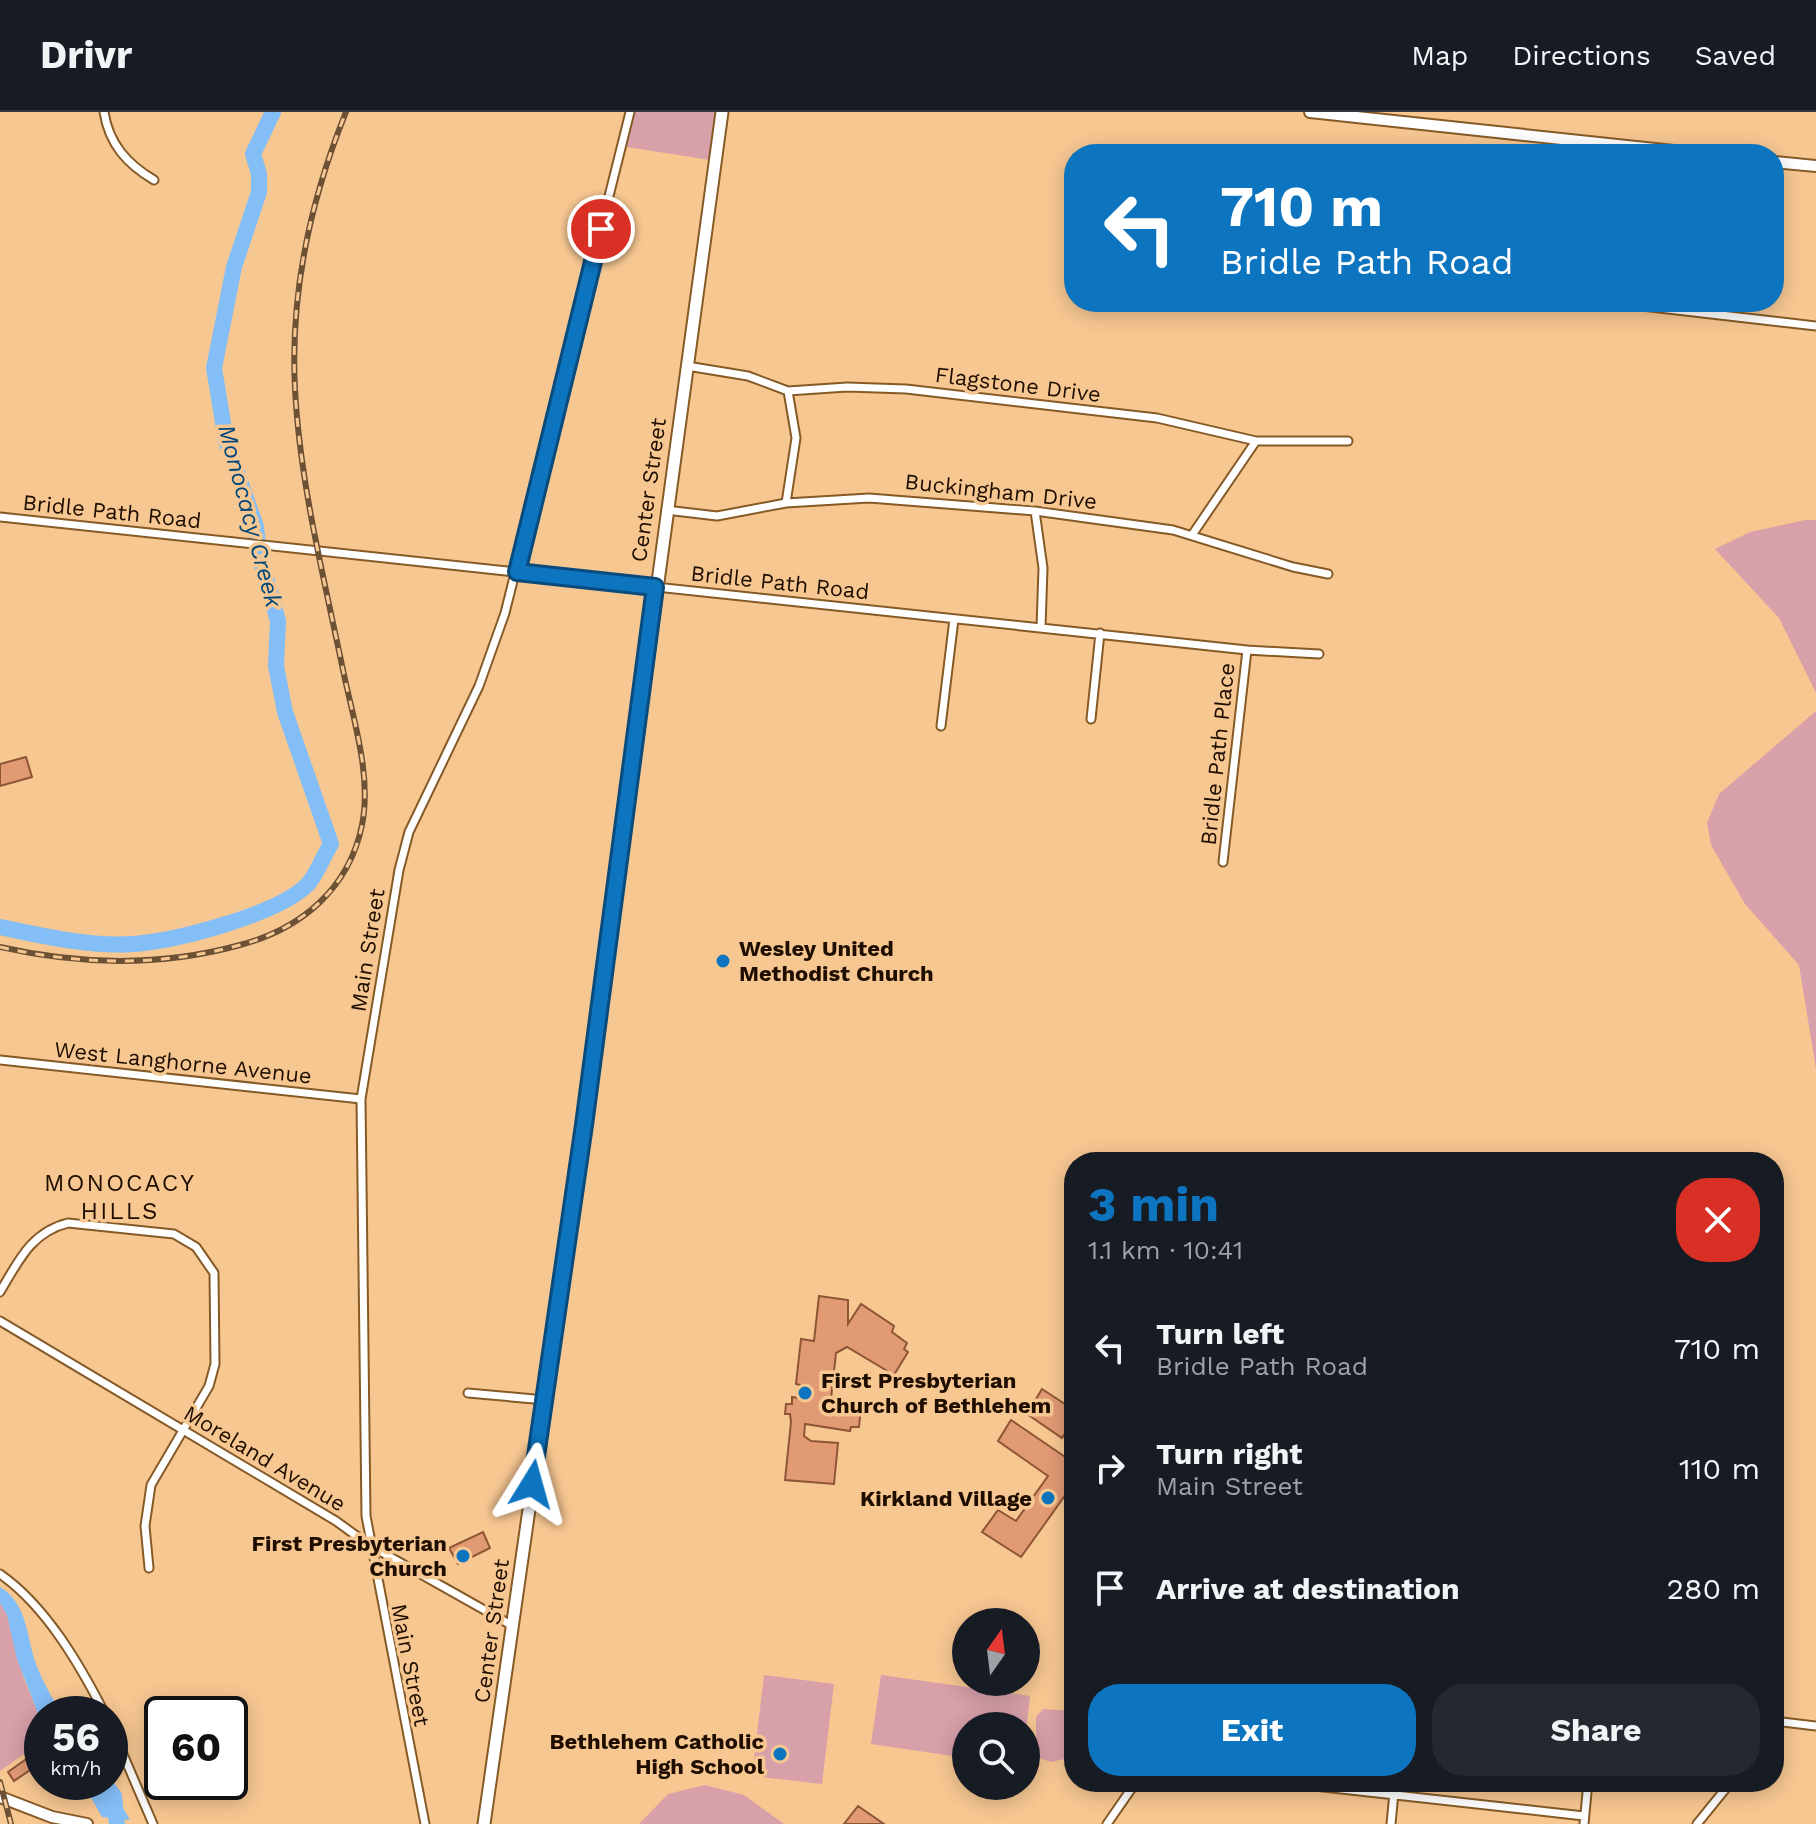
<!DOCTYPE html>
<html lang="en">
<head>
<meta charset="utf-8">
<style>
	:root { --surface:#171b24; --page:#242831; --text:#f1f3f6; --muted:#9ea1a6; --line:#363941; --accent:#0d74bf }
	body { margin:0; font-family:"Work Sans",sans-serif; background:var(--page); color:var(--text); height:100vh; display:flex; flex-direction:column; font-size:30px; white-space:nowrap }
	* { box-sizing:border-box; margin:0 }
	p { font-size:26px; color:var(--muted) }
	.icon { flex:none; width:44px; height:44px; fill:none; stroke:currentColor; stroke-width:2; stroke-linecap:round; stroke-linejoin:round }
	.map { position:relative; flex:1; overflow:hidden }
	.side { position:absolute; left:1064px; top:1040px; width:720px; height:640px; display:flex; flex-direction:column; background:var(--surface); border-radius:32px; box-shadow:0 4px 20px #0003 }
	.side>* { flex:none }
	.hud { position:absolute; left:1064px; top:32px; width:720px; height:168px; border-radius:32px; box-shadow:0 4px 20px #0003; background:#0d74bf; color:#fff; overflow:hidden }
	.needle { width:52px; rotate:14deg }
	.controls { position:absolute; left:952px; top:1496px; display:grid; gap:16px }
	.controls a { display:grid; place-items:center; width:88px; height:88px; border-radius:50%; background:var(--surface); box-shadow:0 4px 20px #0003; font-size:40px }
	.speed { position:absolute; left:24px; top:1584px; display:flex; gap:16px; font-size:40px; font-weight:700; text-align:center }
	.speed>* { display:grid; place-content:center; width:104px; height:104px; border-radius:50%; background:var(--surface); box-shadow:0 4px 20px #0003; line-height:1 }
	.speed small { font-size:20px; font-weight:400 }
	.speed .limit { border:4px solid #111; border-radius:12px; background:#fff; color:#111 }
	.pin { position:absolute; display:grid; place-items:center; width:68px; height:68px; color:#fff; margin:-34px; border:4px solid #fff; border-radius:50%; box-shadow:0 2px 8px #0007 }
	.me { position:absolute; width:88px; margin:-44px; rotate:8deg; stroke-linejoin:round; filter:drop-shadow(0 0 6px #0008) }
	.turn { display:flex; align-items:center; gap:28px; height:168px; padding:0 24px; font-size:36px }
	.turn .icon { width:104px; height:104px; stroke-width:2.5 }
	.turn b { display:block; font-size:56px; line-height:68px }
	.round { display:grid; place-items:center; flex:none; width:84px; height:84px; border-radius:32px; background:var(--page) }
	.overview { display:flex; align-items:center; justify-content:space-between; height:136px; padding:0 24px }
	h1 { font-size:48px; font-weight:700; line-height:60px; color:var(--accent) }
	.cta { display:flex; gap:16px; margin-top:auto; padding:16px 24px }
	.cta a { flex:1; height:92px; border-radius:32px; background:var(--accent); color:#fff; font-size:32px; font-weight:700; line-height:92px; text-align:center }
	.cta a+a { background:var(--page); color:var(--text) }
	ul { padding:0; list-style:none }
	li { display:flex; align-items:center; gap:24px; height:120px; padding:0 24px }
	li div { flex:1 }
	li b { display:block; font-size:30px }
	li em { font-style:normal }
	header { display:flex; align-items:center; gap:48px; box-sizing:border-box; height:112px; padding:0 40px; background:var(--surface); border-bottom:2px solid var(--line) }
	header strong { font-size:38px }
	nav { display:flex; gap:44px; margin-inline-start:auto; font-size:28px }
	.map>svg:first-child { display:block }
	.green { fill:#d8a0a9 }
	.water { fill:#84bef7 }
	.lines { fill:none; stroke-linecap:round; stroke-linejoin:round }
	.river { stroke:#84bef7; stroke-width:16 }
	.building { fill:#e29a74; stroke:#8d5536; stroke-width:2 }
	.street-casing { stroke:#855a26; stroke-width:11 }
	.secondary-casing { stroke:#855a26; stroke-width:14 }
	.primary-casing { stroke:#855a26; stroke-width:15 }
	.street { stroke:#fff; stroke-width:7 }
	.secondary { stroke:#fff; stroke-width:10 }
	.primary { stroke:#fff; stroke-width:11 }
	.rail-casing { stroke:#6d5135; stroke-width:6 }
	.rail { stroke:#f7c792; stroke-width:3; stroke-dasharray:9; stroke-linecap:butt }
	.route-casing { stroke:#084b7c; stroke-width:20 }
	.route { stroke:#0d74bf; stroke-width:14 }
	.poi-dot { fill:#0d74bf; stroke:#f7c792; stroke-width:3 }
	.labels { text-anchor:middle; stroke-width:7; stroke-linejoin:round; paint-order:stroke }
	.street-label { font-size:22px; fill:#1f0e00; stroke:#f7c792 }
	.poi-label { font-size:22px; font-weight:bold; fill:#1f0e00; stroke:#f7c792; text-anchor:end }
	.water-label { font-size:24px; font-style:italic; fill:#01477a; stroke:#f7c792 }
	.neighbourhood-label { font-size:24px; letter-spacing:2px; fill:#1f0e00; stroke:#f7c792 }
</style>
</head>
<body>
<header>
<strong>Drivr</strong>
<nav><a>Map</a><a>Directions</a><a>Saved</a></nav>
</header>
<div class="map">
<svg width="1816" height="1712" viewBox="0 0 1816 1712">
	<rect width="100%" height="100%" fill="#f7c792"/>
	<path class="green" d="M630,0H722L716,49L621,34Z
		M1805,408H1816V581L1779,506L1715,437L1750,420Z
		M1816,599V957L1799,853L1745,792L1711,733L1707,711L1719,682Z
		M0,1491L7,1503L24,1567L42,1611V1624L34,1635L0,1659Z
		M764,1563L834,1572L822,1672L752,1664Z
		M881,1563L1030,1584L1026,1620V1614H966V1646L871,1632Z
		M1043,1597L1074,1599L1073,1645L1051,1650L1036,1645V1605Z
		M705,1673L744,1683L784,1712H639L668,1682Z"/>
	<path class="water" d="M0,1475C28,1492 26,1524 36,1552C42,1569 53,1586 61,1602H42V1612L17,1547L7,1503L0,1491Z
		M82,1670H108L130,1708L102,1705Z"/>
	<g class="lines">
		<path class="river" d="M0,815C42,824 90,835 133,832C176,829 275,803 306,774C316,765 323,744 331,732L285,600L276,554L278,509L259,442L256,415L226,329L214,256L234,155L259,80V62L253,42L273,0
			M103,1670L114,1684L117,1712"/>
	</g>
	<path class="building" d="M26,645L32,665L0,674V652Z
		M819,1184L848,1188V1212L861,1192L894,1214L892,1220L907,1231L904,1237L908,1240L894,1263L847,1235L836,1241L831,1287L853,1289V1293L861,1296L859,1315H851L850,1319L805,1312L804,1324L811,1329L838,1331L834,1372L785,1368L791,1310L790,1302H785L786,1292H792V1285L799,1286L800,1273L796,1272L801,1227L814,1229Z
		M1042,1277L1074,1298V1319L1066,1320L1062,1326L1027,1302Z
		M1011,1308L1074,1351V1371L1021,1445L982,1420L998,1398L1016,1409L1048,1364L998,1329Z
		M483,1420L490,1436L458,1452L449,1436Z
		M29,1645L36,1654L14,1669L8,1660Z
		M858,1694L884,1712H844Z"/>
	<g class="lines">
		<g class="street-casing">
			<path id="street" d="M104,0C109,32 127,52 154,68
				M1607,190L1816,214
				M687,254L748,264L788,279L847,275L906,277L1157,306L1256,329H1348
				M786,391L796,326L788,279
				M666,398L717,404L786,391L869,386L1035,399L1173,418L1293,455L1328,462
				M1035,399L1043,456L1041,516
				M0,405L1247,538L1319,542
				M1192,423L1256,329
				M1091,607L1100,521
				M941,614L954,507
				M1223,750L1247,538
				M0,948L361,987
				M0,1180C18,1150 31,1120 68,1111L174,1122L196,1135L214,1161L215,1252L209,1274L151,1373L145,1414L149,1456
				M0,1209L336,1409L369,1433L511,1513
				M468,1281L545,1288
				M0,1462C46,1494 80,1553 105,1602
				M1774,1609L1816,1614
				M110,1612L153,1712
				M1278,1670L1584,1704
				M425,1712L366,1404L361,987L399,758L409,720L479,574L505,501L630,0
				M1107,1712L1136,1670
				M1391,1712L1395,1670
				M1584,1712L1588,1670
				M1697,1712L1731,1670"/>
		</g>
		<g class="secondary-casing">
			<path id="secondary" d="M1310,0L1702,42
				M1774,50L1816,54
				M0,1685L52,1705L87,1712"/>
		</g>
		<g class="primary-casing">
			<path id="primary" d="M484,1712L584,1013L722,0"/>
		</g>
		<use href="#street" class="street"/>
		<use href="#secondary" class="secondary"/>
		<use href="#primary" class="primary"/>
		<g class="rail-casing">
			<path id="rail" d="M0,835C80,853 160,855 240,833C301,817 349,777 362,713C372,663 353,607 343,558C324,466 300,372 295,277C290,181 310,89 346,0
				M0,1670L11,1712"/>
		</g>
		<use href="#rail" class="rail"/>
	</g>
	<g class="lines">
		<g class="route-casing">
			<path id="route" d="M532,1372L584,1013L655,475L517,460L601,117"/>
		</g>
		<use href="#route" class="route"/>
	</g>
	<g class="poi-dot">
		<circle cx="723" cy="849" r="8"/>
		<circle cx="805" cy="1281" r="8"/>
		<circle cx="1048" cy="1386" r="8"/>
		<circle cx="463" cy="1444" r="8"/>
		<circle cx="780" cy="1642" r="8"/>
	</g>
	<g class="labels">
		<g class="street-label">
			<text transform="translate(1018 272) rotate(7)" y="8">Flagstone Drive</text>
			<text transform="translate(648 378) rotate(-82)" y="8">Center Street</text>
			<text transform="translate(1001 379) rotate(6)" y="8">Buckingham Drive</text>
			<text transform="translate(112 399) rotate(6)" y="8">Bridle Path Road</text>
			<text transform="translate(780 470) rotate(6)" y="8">Bridle Path Road</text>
			<text transform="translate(1217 642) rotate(-84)" y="8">Bridle Path Place</text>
			<text transform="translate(367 838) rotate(-81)" y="8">Main Street</text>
			<text transform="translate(183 950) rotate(6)" y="8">West Langhorne Avenue</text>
			<text transform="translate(265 1346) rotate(31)" y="8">Moreland Avenue</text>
			<text transform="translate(491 1519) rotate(-82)" y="8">Center Street</text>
			<text transform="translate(411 1553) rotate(79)" y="8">Main Street</text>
		</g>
		<g class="poi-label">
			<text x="739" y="844" text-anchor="start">Wesley United<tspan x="739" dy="25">Methodist Church</tspan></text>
			<text x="821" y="1276" text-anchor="start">First Presbyterian<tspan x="821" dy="25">Church of Bethlehem</tspan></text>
			<text x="1032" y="1394">Kirkland Village</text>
			<text x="447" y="1439">First Presbyterian<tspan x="447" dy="25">Church</tspan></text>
			<text x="764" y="1637">Bethlehem Catholic<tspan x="764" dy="25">High School</tspan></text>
		</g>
		<g class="water-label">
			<text transform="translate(250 404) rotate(75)" y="8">Monocacy Creek</text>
		</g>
		<g class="neighbourhood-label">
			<text x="120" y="1079">MONOCACY<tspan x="120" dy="28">HILLS</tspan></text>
		</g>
	</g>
</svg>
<div class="controls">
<a><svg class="needle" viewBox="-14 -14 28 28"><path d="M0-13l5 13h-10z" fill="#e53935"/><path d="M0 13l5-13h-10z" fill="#9ea1a6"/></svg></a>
<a><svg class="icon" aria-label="search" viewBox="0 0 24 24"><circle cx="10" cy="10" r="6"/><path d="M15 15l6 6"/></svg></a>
</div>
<div class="speed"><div>56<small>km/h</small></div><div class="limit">60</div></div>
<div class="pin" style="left:601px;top:117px;background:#d93025"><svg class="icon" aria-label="arrive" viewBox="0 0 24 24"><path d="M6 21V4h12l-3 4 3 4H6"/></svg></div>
<svg class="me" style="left:532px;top:1372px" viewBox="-20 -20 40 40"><path d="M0-17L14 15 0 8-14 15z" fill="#0d74bf" stroke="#fff" stroke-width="4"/></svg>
<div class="hud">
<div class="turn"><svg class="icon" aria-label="left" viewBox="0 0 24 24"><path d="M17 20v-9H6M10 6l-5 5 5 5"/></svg><div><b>710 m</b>Bridle Path Road</div></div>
</div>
<section class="side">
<div class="overview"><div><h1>3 min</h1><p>1.1 km · 10:41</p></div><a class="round" style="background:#d93025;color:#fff"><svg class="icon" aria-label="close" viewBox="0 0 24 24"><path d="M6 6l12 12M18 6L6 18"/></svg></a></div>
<ul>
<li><svg class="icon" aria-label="left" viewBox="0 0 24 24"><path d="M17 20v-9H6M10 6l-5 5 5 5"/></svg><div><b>Turn left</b><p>Bridle Path Road</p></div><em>710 m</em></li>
<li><svg class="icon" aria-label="right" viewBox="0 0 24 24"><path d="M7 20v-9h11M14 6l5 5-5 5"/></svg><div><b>Turn right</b><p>Main Street</p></div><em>110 m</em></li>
<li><svg class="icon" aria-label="arrive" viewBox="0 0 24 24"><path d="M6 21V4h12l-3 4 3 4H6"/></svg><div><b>Arrive at destination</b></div><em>280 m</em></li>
</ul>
<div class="cta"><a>Exit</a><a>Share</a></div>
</section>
</div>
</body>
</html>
